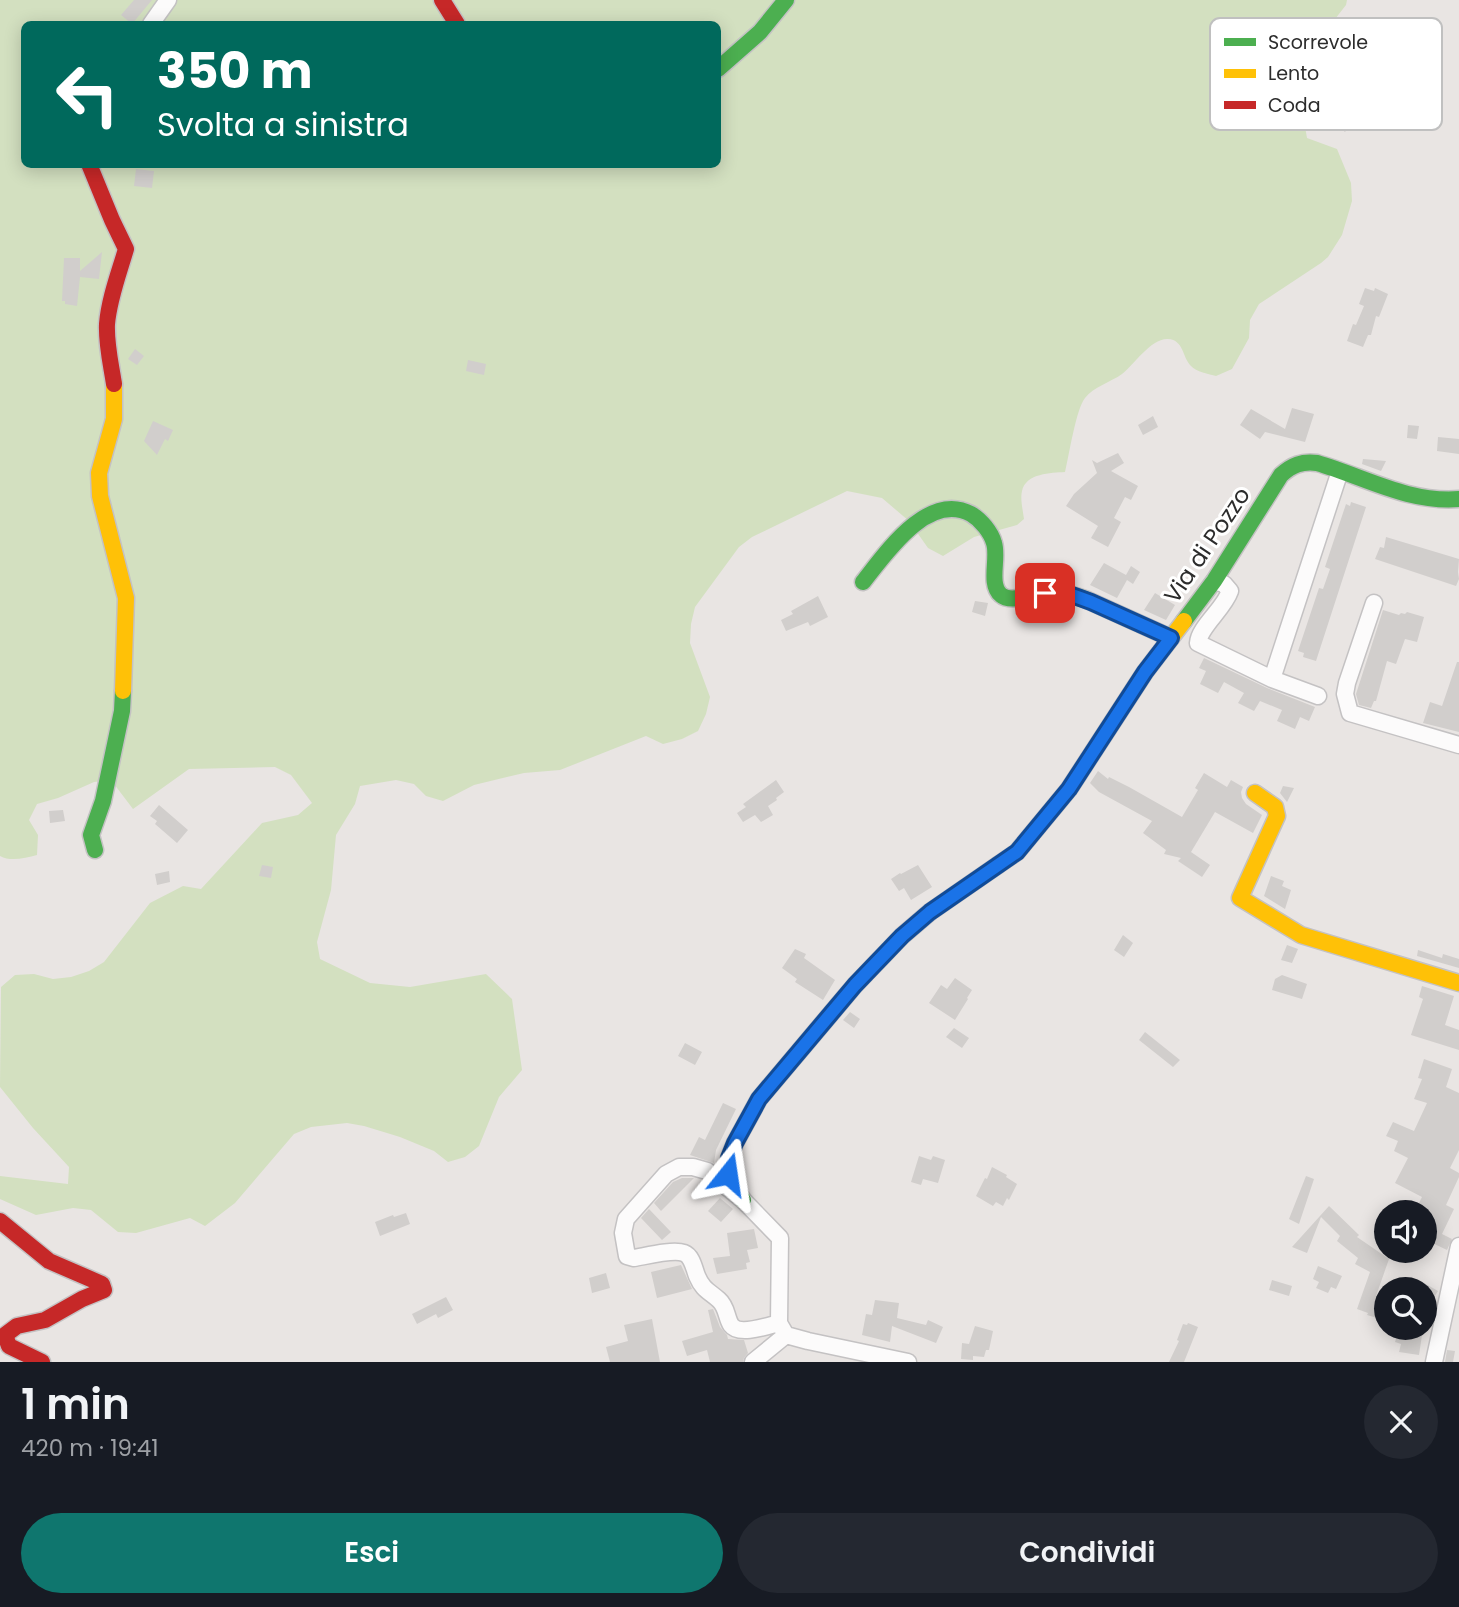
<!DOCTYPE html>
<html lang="it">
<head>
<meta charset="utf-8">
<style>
	:root { --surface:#171b24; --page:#242831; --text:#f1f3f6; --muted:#9ea1a6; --accent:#0f766e }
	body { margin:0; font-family:Poppins,sans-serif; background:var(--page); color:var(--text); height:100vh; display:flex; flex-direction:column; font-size:26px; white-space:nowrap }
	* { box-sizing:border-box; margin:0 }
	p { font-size:23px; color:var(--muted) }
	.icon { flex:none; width:38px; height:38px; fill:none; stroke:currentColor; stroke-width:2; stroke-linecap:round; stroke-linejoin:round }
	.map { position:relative; height:1362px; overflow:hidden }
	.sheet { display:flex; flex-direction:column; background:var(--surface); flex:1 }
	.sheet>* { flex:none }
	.banner { position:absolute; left:21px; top:21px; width:700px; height:147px; border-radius:10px; box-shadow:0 4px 18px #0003; background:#00695c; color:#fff; overflow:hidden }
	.fabs { position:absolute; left:1374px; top:1200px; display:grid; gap:14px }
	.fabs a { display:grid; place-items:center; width:63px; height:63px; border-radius:50%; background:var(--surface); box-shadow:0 4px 18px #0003; font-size:35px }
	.pin { position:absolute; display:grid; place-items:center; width:60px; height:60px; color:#fff; margin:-30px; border-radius:14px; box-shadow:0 4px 10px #0006 }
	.me { position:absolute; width:77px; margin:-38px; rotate:15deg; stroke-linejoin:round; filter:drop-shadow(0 0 5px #0008) }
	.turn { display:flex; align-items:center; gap:24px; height:147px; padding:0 21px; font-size:32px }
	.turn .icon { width:91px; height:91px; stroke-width:2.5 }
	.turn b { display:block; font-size:49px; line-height:60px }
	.round { display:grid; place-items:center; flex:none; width:74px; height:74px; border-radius:37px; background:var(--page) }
	.head { display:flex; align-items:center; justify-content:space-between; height:119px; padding:0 21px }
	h1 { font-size:42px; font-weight:600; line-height:52px }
	.action { display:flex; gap:14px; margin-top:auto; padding:14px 21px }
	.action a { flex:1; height:80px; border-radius:42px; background:var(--accent); color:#fff; font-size:28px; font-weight:600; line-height:80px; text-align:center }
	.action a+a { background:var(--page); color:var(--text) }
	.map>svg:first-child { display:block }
	.green { fill:#d3e0c0; fill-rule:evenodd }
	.building { fill:#d1cecc }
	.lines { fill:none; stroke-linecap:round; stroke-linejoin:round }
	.street-casing { stroke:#c4c2c3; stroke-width:19 }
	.fast-casing { stroke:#c4c2c3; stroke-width:19 }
	.slow-casing { stroke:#c4c2c3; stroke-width:19 }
	.jam-casing { stroke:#c4c2c3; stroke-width:19 }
	.street { stroke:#fcfbfb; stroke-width:16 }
	.fast { stroke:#4caf50; stroke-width:16 }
	.slow { stroke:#ffc107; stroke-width:16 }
	.jam { stroke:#c62828; stroke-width:16 }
	.route-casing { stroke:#114b97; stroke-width:18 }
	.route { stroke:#1a73e8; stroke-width:12 }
	.labels { text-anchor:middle; stroke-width:6; stroke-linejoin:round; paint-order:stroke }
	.street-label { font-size:23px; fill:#2c2c2c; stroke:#fff }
	.key { fill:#fff; stroke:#c0c0c0; stroke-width:2 }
	.key-label { font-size:19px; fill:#2c2c2c }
</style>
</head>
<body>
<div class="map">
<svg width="1459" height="1362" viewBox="0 0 1459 1362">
	<rect width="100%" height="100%" fill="#e9e5e3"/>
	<path class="green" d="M0,0H1347L1346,5L1317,42L1324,78L1304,121L1307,138L1337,149L1351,183L1352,201L1342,235L1328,257L1321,263L1259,304L1250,320L1249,338L1232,369L1216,376C1209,374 1196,372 1191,366C1182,357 1184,340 1168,339C1151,338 1134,365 1122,374C1111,382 1093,387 1085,398C1076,409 1069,456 1065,472C1051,473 1026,473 1022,491C1020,499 1023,511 1024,519L1017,525L974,537L943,556L928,548L909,521L882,498L847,491L752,537L739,547L695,607L691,624L690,643L710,697L706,714L698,731L682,739L663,744L646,736L560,770L524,773L474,785L443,801L426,796L414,784L396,780L360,786L355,804L336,835L331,890L317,942L320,959L370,983L410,987L486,974L512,999L522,1070L499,1097L479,1146L465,1157L448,1162L434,1151L400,1137L364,1126L347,1123L311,1127L294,1134L235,1203L205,1226L190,1218L136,1233L118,1232L91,1210L73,1208L36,1215L0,1199V1176L68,1184L69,1167L33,1128L0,1087L1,987L15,975L34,974L53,979L71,977L89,971L104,962L150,903L183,886L201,889L262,823L298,815L312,803L291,775L275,767L189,769L133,809L111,780L94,782L58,798L37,804L29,820L38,835L37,855C25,858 11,862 0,856ZM24,24H718V164H24Z"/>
	<path class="building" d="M134,0H152L132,24L121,15Z
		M1351,107L1360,114L1345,132L1337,125Z
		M136,169L154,171L152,188L134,186Z
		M102,252L99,279L80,277L77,306L65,304V301H62L64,258H80V271Z
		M1365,288L1374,291L1375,288L1388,294L1379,317L1376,316L1371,335H1368L1363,347L1347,341L1353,324L1356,325L1364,306L1359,304Z
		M135,349L144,356L137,365L128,359Z
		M468,360L486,364L484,375L466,371Z
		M1292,408L1314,414L1305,442L1265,432L1260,439L1240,425L1251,409L1285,429Z
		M1153,416L1158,427L1143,435L1138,425Z
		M153,421L173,430L168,441L165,439L157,455L144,441Z
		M1408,425L1419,426L1417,439L1407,438Z
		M1438,437L1459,439V454L1437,451Z
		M1118,453L1124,463L1111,471L1138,486L1131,500L1125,497L1114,518L1121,522L1108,547L1091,538L1098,526L1066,506L1074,494L1097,473L1092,460L1097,463Z
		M1363,459L1386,461L1381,471L1362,464Z
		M1351,502L1366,507L1316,661L1303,657L1304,653L1298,651L1319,588L1323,589L1330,569L1325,567L1346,504L1350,506Z
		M1386,537L1459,559L1458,572L1459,579L1456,586L1375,559L1380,547L1384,548Z
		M1104,563L1126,575L1131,566L1140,572L1133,584L1127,580L1117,598L1090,585Z
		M1155,593L1175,605L1166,620L1144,610Z
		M818,596L828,617L810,626L808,622L786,631L781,620L793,614L791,611Z
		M975,601L988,603L985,616L972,612Z
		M1383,610L1399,615L1401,613L1405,614L1407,612L1424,617L1417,642L1405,639L1396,664L1387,661L1376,701H1374L1371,708L1359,705L1356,694Z
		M1204,658L1267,688L1315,707L1309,721L1300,717L1295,729L1277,721L1282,710L1260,701L1254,711L1238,703L1244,693L1224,682L1218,693L1200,684L1206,671L1199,668Z
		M1457,662H1459V732L1423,723L1430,702L1442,706Z
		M1098,771L1108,779L1109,777L1129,787L1182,817L1198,790L1195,788L1204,773L1227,787L1231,780L1243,787L1241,792L1242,798L1246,804L1262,815L1253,833L1215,812L1191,852L1210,865L1202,877L1178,861L1181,858L1164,854L1166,850L1143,833L1152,821L1099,792L1090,783Z
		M776,780L784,792L776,798L777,800L768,806L773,815L761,822L755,815L743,822L737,813L746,807L743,804Z
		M1283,786L1294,788L1287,802L1280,793Z
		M159,805L188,830L177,843L155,824L157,821L150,816Z
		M63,810L65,821L50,823L49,811Z
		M262,865L273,867L271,878L259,876Z
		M918,865L932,887L911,900L904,888L899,891L891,879L900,873L901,874Z
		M169,871L170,882L157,885L155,874Z
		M1271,876L1284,881L1282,886L1291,890L1285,909L1264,896Z
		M1123,935L1133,943L1124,957L1114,950Z
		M1287,945L1298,949L1292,963L1281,960Z
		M795,949L806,954L804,958L835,980L823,1000L795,982L797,979L782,968Z
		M1418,950L1442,958L1443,954L1459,959V968L1417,956Z
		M1282,975L1307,984L1302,999L1272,990L1275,979Z
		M955,978L972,990L967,998L968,999L955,1020L929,1003L941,985L947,989Z
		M1422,986L1454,996L1445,1025L1459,1030V1050L1411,1035L1423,999L1419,997Z
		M850,1012L860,1019L854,1028L843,1020Z
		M954,1028L969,1038L962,1048L946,1037Z
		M1145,1032L1180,1060L1173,1067L1139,1040Z
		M685,1043L702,1052L695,1065L678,1056Z
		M1424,1059L1452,1069L1446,1087L1459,1093V1150L1450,1168L1459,1173V1177L1446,1205L1454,1209L1442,1234L1452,1239L1447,1250L1424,1239V1221L1429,1213H1414L1422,1197L1395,1183L1408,1158L1394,1151L1398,1141L1386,1136L1393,1122L1414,1131L1427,1103L1414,1099L1422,1079L1418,1078Z
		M723,1103L736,1109L716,1150L714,1163L690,1155L699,1137L705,1140Z
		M919,1156L931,1160L933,1156L945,1160L938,1183L923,1179L921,1185L911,1182Z
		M992,1167L1007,1175L1006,1177L1017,1184L1009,1200L1007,1198L1003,1206L996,1202L993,1206L976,1196L985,1178L987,1179Z
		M1306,1176L1314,1179L1299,1224L1289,1219Z
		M682,1178H694L661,1211L654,1203L673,1182Z
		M720,1198L733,1209L721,1222L708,1211Z
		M1329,1206L1359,1235L1357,1237L1389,1259L1376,1296L1383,1298L1377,1318L1367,1315L1368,1313L1357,1309L1370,1272L1355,1264L1358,1258L1337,1241L1340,1236L1321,1217L1307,1253L1292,1247Z
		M649,1209L671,1232L662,1240L641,1218Z
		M406,1213L410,1224L380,1236L375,1222L393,1215L394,1217Z
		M754,1229L758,1248L747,1250L750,1262L746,1263L747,1269L717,1274L713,1258L730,1256L727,1233Z
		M681,1265L692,1289L657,1298L651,1272Z
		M1318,1266L1342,1276L1336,1289L1331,1287L1328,1293L1316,1288L1319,1282L1313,1279Z
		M606,1273L610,1288L592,1293L589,1278Z
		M1272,1280L1292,1286L1289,1296L1269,1290Z
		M1424,1283L1438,1291L1424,1313Z
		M446,1297L453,1310L438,1318L436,1314L417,1324L412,1314Z
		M875,1300L899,1303L897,1318L926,1325L928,1320L943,1327L936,1343L892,1326L890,1342L862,1335L866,1314L872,1315Z
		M713,1309L720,1327L727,1335L728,1339L744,1340L748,1353L744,1358L743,1362H710L707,1350L687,1356L682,1341L713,1332L708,1310Z
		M652,1319L660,1362H610L606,1347L628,1341L624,1325Z
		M1188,1323L1198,1327L1184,1362H1169L1179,1341L1177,1340L1183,1324L1187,1325Z
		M975,1326L993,1331L989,1350H986L984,1357L973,1356V1360L961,1359L962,1343L969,1344Z
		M1399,1328L1420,1330L1419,1334L1422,1335L1419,1355L1399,1352L1401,1344L1395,1342Z
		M1447,1350L1455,1351L1453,1362H1445Z"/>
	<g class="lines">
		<g class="street-casing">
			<path id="street" d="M151,24L168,0
				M1214,581L1224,584L1230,591C1224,609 1199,627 1198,643L1272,679L1318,696
				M1374,603L1347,683L1345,694L1350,713L1459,745
				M1272,679L1340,471
				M779,1323C767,1326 739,1336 731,1325C726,1317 727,1307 719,1300C709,1291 703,1290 697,1276C694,1268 692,1256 684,1253C673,1249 646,1256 634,1258L627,1256L623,1233L626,1219L666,1174L679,1167H693L707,1171L743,1200L780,1238L779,1323L786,1335L808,1341L908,1362
				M753,1362L786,1335
				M1434,1362L1459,1246"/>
		</g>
		<g class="fast-casing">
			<path id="fast" d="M718,69L760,32L786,0
				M863,582C886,553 928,491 971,514C981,520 991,532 994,543C999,558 988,584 1001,595C1011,604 1036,593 1048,593C1061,593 1073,594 1085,599L1171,638
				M1184,621L1214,581L1281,475C1292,465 1302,461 1317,463C1365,477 1408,503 1459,499
				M95,850L91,835L103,801L122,711L123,691
				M743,1200L728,1174L729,1158L735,1143L759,1099L855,985L902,936L930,912L998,865"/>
		</g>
		<g class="slow-casing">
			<path id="slow" d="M114,384V419L99,473L100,496L126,598L123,691
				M1255,793L1275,807L1277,816L1240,898L1301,935L1459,983
				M998,865L1017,852L1069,789L1145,672L1184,621"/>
		</g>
		<g class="jam-casing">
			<path id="jam" d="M442,0L457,24
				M89,164L112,220L126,249C119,273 109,299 107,324C106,344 111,364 114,384
				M0,1221L49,1261L102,1284L104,1290L82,1299L45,1320L17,1326L5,1335L9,1346L42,1362"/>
		</g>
		<use href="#street" class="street"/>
		<use href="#fast" class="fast"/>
		<use href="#slow" class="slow"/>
		<use href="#jam" class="jam"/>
	</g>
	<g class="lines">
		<g class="route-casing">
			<path id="route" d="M728,1174L729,1158L735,1143L759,1099L855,985L902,936L930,912L1017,852L1069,789L1145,672L1171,638L1091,602L1069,594L1045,593"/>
		</g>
		<use href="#route" class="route"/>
	</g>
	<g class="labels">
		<g class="street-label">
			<text transform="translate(1207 545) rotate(-56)" y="8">Via di Pozzo</text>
		</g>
	</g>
	<rect x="1210" y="18" width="232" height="112" rx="10" class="key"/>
	<rect x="1224" y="38" width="32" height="8" fill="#4caf50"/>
	<rect x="1224" y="69" width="32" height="9" fill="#ffc107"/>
	<rect x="1224" y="101" width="32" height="8" fill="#c62828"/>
	<g class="key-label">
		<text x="1268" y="49">Scorrevole</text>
		<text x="1268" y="80">Lento</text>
		<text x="1268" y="112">Coda</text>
	</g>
</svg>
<div class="fabs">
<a><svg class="icon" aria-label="sound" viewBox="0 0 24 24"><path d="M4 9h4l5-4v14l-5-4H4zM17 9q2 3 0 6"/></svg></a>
<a><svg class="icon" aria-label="search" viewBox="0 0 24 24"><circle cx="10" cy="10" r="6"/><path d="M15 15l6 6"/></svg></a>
</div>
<div class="pin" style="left:1045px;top:593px;background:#d93025"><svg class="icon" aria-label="arrive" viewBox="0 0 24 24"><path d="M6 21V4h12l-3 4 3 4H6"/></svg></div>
<svg class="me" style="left:728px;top:1174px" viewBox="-20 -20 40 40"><path d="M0-17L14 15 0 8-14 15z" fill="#1a73e8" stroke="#fff" stroke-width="4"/></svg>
<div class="banner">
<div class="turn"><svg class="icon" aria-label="left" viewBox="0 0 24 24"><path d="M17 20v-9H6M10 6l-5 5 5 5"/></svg><div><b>350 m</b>Svolta a sinistra</div></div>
</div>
</div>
<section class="sheet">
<div class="head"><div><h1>1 min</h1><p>420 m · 19:41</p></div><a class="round"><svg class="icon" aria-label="close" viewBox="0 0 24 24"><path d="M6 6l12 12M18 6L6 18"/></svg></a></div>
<div class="action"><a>Esci</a><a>Condividi</a></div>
</section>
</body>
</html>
